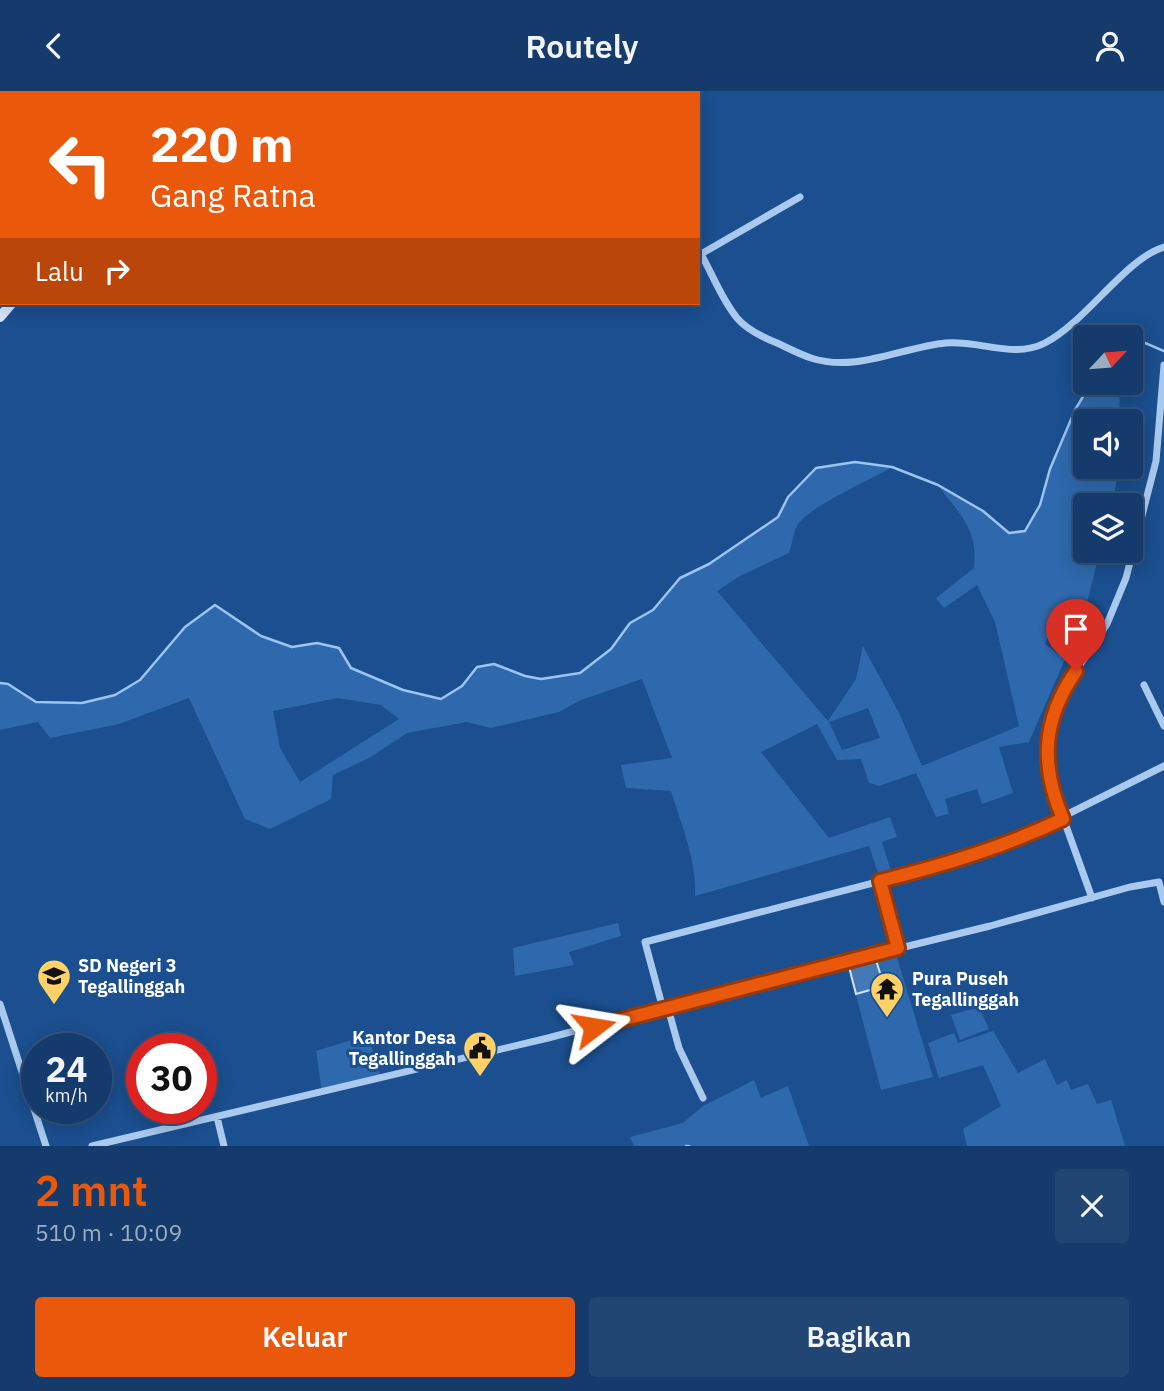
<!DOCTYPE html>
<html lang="id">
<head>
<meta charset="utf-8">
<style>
	:root { --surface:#143b6b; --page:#214673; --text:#f1f3f6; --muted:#9dadc1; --line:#33557e; --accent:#ea580c }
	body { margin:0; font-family:"IBM Plex Sans",sans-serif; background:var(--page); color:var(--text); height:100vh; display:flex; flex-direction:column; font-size:26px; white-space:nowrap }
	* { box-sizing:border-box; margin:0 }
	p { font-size:23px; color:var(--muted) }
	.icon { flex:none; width:38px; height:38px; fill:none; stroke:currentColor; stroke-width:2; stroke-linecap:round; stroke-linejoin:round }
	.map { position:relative; height:1055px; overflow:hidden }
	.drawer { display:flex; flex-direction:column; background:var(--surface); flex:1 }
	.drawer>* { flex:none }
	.top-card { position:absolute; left:0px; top:0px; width:700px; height:214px; box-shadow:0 4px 18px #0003,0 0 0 2px var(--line); background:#ea580c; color:#fff; overflow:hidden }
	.needle { width:46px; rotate:64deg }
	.fabs { position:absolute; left:1073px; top:234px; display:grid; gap:14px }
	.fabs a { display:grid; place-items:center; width:70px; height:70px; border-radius:7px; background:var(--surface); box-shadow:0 4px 18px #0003,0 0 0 2px var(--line); font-size:35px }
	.speed { position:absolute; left:21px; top:942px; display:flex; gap:14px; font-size:35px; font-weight:700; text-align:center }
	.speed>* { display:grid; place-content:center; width:91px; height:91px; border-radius:50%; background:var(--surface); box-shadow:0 4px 18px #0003,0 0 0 2px var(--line); line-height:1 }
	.speed small { font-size:18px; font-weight:400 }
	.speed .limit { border:10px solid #d22; background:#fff; color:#111 }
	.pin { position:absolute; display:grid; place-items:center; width:60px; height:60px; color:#fff; margin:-72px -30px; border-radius:50% 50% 50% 0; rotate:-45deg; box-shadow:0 0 7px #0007 }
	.pin .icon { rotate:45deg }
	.me { position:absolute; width:77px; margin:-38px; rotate:76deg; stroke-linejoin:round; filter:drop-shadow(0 0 5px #0008) }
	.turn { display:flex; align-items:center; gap:24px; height:147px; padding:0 35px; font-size:32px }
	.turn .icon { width:91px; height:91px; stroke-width:2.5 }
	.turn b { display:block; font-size:49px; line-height:60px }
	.then { display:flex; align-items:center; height:66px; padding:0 35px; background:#0003; gap:14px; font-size:26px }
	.round { display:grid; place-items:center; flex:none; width:74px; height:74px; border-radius:7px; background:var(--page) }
	.head { display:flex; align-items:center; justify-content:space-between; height:119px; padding:0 35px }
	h1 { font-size:42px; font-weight:600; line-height:52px; color:var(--accent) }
	.cta { display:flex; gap:14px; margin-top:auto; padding:14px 35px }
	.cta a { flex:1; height:80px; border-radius:7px; background:var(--accent); color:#fff; font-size:28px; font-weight:600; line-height:80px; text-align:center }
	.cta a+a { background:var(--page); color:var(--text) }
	header { display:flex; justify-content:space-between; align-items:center; height:91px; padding:0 35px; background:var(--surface); font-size:32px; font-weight:600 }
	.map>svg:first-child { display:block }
	.green { fill:#2e69ad; fill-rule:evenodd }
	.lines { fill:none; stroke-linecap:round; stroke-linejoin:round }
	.stream { stroke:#9cc4f0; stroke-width:2.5 }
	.building { fill:#4478b7; stroke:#cfe3fa; stroke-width:2 }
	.street { stroke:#a9c9ee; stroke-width:7 }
	.secondary { stroke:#d6e6fa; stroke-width:10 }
	.route-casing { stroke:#983908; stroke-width:18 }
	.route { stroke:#ea580c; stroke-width:12 }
	.labels { text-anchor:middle; stroke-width:6; stroke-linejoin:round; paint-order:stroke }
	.poi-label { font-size:18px; font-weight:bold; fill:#fff; stroke:#1b4f8f; text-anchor:start }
</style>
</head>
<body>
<header><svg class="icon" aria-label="back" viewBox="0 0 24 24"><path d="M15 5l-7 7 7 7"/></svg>Routely<svg class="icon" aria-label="person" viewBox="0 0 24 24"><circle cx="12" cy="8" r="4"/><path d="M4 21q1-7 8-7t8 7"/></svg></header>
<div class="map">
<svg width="1164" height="1055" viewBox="0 0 1164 1055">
	<rect width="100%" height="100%" fill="#1b4f8f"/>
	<path class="green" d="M1091,292H1120L1119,331H1085V376H1119L1112,415H1085V460H1100L1083,528L1060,517L1045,553L1065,568L1029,651L999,656L1013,702L982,713L977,698L945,708L949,723L936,726L916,682L879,695L869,692L861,668L837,669L817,633L761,661L829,747L890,726L897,746L882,751L892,784L880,788L869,755L695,805C697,770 681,733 671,700L626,697L621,674L672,667L642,588L581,609L559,621L491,637L467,631L407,642L369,667L333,684L331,708L270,738L245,728L189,607L119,633L50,647L38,631L0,639V592L8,593L37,611L82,612L115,604L140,589L185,536L215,514L261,545L292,556L317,552L339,557L351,577L403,599L440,608L462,595L477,576L494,573L525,585L541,588L579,582L611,558L630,532L653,519L680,487L709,473L777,426L788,406L816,377L855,371L892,376C871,389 807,416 797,435C793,443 792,454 789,462L740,485L717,500L828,630L856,588L863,555L899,622L922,675L1019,635L995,531L977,494L944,517L936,507L974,477C978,436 960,425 938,394L983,420L1009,442L1025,440L1040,414L1050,378L1075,319ZM338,607L381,614L399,628L300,691L280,657L273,620ZM868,617L880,647L842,659L829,631Z
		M618,832L621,845L569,861L574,874L515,885L513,857Z
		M896,863L933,986L881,999L848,874Z
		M979,916L989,938L960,949L951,924Z
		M993,940L1018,982L1045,968L1057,994L1067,989L1071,999L1088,993L1097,1013L1111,1009L1125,1055H967L963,1038L1001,1015L983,974L939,987L928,952L954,942L958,952Z
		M368,944L381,987L322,1001L316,960Z
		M754,989L761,1007L788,995L809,1055H634L630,1046L683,1032L703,1015Z"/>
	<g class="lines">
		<path class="stream" d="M1126,247L1129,245L1164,260
			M0,592L8,593L36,611L82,612L115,604L140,589L185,536L215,514L261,545L292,556L317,552L339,557L351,577L403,599L441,608L462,595L477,576L494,573L525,585L541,588L580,582L611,558L630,532L653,519L680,487L709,473L778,426L788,406L816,377L855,371L892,376L938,394L983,420L1009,442L1025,440L1040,414L1050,378L1075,319L1091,292
			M686,1055H689"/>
	</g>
	<path class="building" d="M876,869L884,895L856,903L849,876Z"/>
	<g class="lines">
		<path class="street" d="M612,0L613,2
			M698,158C712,181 720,206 737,227C747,239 762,246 777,252C788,257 799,263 811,267C856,282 902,256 946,252C979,249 1014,268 1045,252C1087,230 1125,168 1164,156
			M701,163L800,106
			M1144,594L1164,635
			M1062,726L1164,675
			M880,790L898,857
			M1092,807L1052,696L1046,657L1049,641L1062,601L1107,533L1126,487L1156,370L1164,274
			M0,913L46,1055
			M668,917L679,957L703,1007
			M663,918L645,851L939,775L1028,745L1063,728
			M217,1026L224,1055
			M92,1055L548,947L725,900L990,835L1130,796L1159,791L1164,811"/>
		<path class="secondary" d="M290,2L293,0
			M0,226L12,212"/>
	</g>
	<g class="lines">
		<g class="route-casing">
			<path id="route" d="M594,936L898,857L880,790C944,774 1004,756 1063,728C1040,674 1042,629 1076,580"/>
		</g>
		<use href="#route" class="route"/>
	</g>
	<defs>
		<g id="school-pin" transform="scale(1.75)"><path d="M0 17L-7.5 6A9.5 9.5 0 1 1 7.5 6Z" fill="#ffd166" stroke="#1b4f8f"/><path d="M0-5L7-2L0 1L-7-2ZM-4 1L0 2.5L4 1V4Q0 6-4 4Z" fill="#111"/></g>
		<g id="temple-pin" transform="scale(1.75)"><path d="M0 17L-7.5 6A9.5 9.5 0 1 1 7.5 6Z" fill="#ffd166" stroke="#1b4f8f"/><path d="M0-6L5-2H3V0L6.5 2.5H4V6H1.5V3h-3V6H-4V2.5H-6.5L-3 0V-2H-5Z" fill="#111"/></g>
		<g id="civic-pin" transform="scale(1.75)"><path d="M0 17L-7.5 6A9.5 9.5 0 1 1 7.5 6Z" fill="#ffd166" stroke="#1b4f8f"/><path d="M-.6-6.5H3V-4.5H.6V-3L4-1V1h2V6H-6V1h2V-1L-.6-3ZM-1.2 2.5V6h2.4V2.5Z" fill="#111"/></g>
	</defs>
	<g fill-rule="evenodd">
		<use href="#school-pin" x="54" y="885"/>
		<use href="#temple-pin" x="887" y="898"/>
		<use href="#civic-pin" x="480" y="957"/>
	</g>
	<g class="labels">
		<g class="poi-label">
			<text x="78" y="881">SD Negeri 3<tspan x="78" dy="21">Tegallinggah</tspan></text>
			<text x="912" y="894">Pura Puseh<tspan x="912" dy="21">Tegallinggah</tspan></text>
			<text x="456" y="953" text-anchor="end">Kantor Desa<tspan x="456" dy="21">Tegallinggah</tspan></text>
		</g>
	</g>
</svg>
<div class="fabs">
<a><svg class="needle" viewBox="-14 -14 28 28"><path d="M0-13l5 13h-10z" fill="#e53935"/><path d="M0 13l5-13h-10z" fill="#9dadc1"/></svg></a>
<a><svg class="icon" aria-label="sound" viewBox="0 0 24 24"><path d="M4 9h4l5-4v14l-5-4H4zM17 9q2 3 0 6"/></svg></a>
<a><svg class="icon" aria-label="layers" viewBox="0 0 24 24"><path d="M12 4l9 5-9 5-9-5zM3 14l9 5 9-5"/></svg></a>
</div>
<div class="speed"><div>24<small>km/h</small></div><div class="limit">30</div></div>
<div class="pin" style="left:1076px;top:580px;background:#d93025"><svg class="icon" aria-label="arrive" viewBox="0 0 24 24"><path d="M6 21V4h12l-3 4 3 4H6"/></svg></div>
<svg class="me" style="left:594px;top:936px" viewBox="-20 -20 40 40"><path d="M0-17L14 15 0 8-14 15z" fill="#ea580c" stroke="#fff" stroke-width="4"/></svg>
<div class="top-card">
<div class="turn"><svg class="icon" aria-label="left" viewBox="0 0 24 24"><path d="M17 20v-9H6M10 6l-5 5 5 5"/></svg><div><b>220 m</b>Gang Ratna</div></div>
<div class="then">Lalu<svg class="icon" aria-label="right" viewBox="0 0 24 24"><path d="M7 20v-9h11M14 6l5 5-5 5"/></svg></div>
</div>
</div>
<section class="drawer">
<div class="head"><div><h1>2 mnt</h1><p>510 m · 10:09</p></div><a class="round"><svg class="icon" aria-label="close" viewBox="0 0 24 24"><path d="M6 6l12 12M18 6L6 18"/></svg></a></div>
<div class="cta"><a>Keluar</a><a>Bagikan</a></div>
</section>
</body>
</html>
